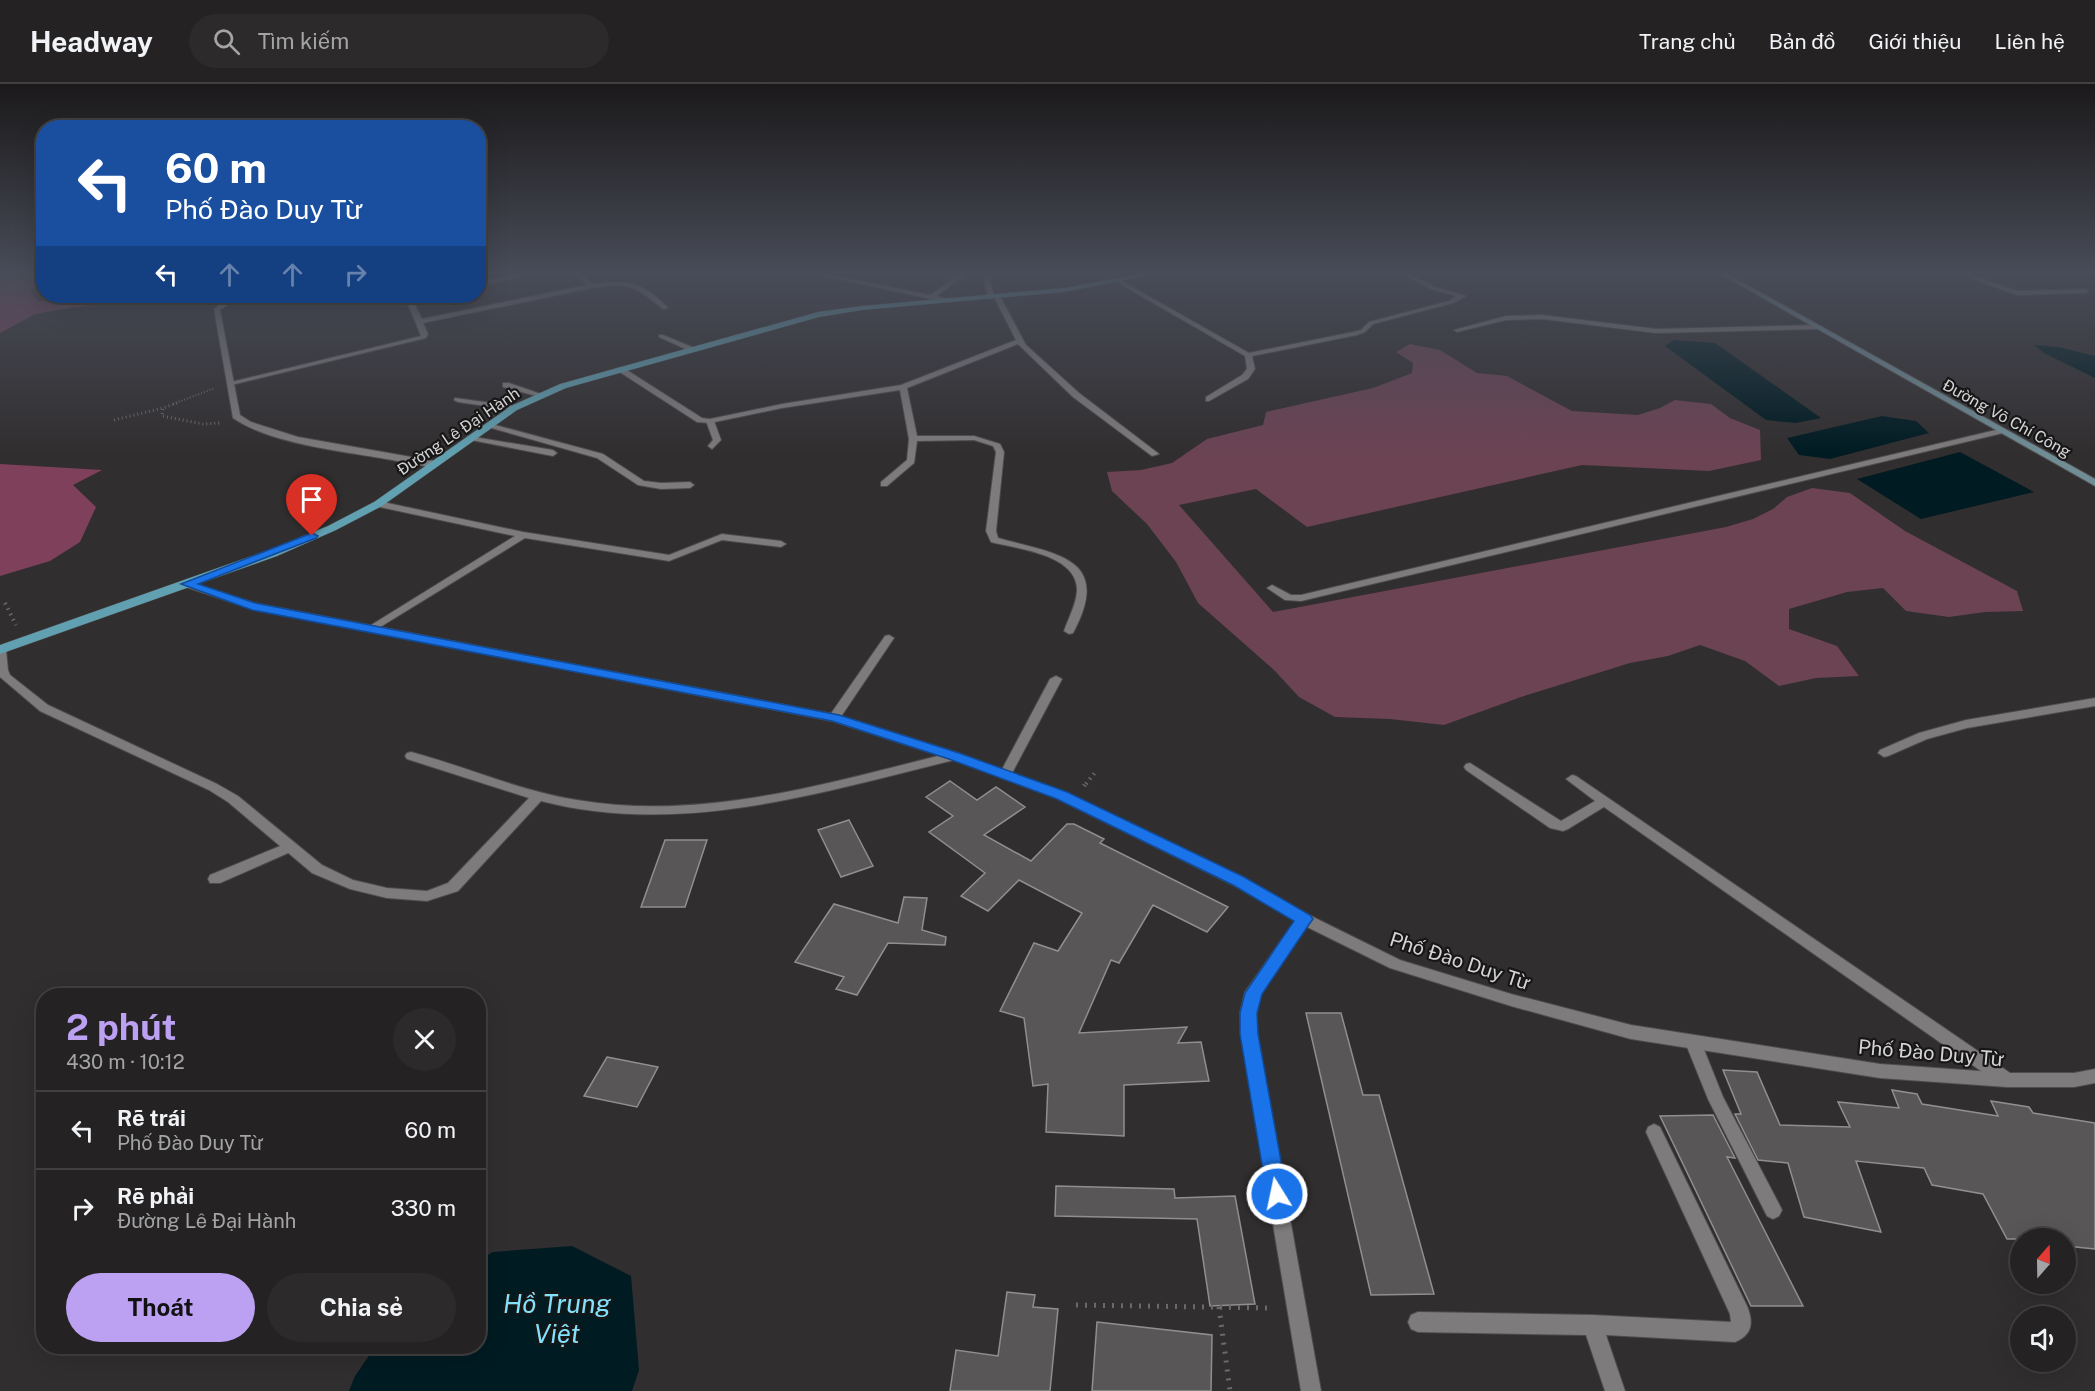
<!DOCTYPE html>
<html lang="vi">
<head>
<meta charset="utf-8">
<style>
	:root { --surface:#252223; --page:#2d2a2b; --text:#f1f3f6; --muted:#a3a4a6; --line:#423f41; --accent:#bca0f2 }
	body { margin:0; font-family:"Public Sans",sans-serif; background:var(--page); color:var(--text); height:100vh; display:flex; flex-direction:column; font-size:22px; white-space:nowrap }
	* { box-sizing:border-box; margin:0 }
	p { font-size:20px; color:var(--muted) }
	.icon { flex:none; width:33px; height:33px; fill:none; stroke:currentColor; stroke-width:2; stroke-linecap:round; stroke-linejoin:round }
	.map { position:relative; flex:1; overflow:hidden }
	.panel { position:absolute; left:36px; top:904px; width:450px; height:366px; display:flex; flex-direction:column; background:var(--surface); border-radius:24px; box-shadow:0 6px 24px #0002,0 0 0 2px var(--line) }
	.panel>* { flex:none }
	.hud { position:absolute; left:36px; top:36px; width:450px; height:183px; border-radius:24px; box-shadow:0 6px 24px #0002,0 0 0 2px var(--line); background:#1a4fa0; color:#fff; overflow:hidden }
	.needle { width:39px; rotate:20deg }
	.buttons { position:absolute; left:2010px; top:1144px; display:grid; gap:12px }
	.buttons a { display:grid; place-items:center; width:66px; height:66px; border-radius:50%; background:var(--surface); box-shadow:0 6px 24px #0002,0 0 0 2px var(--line); font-size:30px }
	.pin { position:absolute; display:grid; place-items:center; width:51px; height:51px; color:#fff; margin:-62px -26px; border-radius:50% 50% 50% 0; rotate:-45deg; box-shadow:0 0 6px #0007 }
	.pin .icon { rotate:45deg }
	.me { position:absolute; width:66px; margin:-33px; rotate:350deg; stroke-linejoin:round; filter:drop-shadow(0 0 4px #0008) }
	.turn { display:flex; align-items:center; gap:21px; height:126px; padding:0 30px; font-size:27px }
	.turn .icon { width:78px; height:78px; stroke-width:2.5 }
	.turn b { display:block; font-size:42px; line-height:51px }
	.lanes { display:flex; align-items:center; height:57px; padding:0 30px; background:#0003; justify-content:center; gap:30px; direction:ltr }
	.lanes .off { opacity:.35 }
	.round { display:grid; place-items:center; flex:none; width:63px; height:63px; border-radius:32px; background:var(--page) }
	.head { display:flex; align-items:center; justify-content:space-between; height:102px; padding:0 30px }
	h1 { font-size:36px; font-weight:700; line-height:45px; color:var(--accent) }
	.button { display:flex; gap:12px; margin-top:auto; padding:12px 30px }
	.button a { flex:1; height:69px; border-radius:36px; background:var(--accent); color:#111; font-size:24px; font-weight:700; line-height:69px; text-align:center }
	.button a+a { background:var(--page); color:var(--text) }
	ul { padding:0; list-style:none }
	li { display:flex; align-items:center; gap:18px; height:78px; padding:0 30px; border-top:2px solid var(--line) }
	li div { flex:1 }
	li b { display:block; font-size:22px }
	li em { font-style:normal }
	header { display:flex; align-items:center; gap:36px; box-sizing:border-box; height:84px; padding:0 30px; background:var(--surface); border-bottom:2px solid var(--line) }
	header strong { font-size:28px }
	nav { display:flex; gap:33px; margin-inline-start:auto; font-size:21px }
	.search { width:420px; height:54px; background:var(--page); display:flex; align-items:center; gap:15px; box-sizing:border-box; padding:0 21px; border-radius:33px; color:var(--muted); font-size:22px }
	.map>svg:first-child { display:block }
	.green { fill:#6b4353 }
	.forest { fill:#7f405c }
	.water { fill:#001b22 }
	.building { fill:#595657; stroke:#918e8f; stroke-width:1.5 }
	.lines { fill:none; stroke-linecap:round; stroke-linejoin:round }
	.service-casing { stroke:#4e4c4c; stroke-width:2 }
	.minor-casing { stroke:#4e4c4c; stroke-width:2 }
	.tertiary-casing { stroke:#4e4c4c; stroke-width:2 }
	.secondary-casing { stroke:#4e4c4c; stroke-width:2 }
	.primary-casing { stroke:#4e4c4c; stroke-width:1 }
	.path-far4 { stroke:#6c696a; stroke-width:2; stroke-dasharray:1 2; stroke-linecap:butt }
	.path-far3 { stroke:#6c696a; stroke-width:3; stroke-dasharray:1 3; stroke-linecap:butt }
	.path-far2 { stroke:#6c696a; stroke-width:4; stroke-dasharray:1.5 4.5; stroke-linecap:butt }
	.path-far1 { stroke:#6c696a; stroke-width:4.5; stroke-dasharray:1.5 5; stroke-linecap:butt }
	.path { stroke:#6c696a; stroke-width:5; stroke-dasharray:2 7; stroke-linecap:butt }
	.service { fill:#7e7b7c; fill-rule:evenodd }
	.minor { fill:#7e7b7c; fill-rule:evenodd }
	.tertiary { fill:#7e7b7c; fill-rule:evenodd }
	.secondary { fill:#708d96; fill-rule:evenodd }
	.primary { fill:#61a0b1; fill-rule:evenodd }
	.route { fill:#1a73e8; stroke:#114b97; stroke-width:1.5 }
	.labels { text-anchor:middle; stroke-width:4.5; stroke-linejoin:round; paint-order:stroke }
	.far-street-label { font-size:16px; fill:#d5d3d4; stroke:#181717 }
	.street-label { font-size:20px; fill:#d5d3d4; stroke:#181717 }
	.near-water-label { font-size:26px; font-style:italic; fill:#82e1fc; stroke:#181717 }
</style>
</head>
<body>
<header>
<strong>Headway</strong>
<div class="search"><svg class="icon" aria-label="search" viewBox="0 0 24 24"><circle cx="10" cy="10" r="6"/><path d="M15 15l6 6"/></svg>Tìm kiếm</div>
<nav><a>Trang chủ</a><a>Bản đồ</a><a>Giới thiệu</a><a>Liên hệ</a></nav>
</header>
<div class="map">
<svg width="2095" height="1307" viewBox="0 0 2095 1307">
	<rect width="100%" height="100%" fill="#312e2f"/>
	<path class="green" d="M1410,260L1440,266L1477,289L1507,292L1572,327L1638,331L1660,324L1675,316L1711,320L1730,334L1760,346L1761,376L1709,387L1582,381L1307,443L1256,405L1179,421L1273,528L1726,443L1753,435L1773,425L1787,413L1812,404L1850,409L1905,447L2017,507L2023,527L1985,528L1949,533L1906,527L1883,504L1847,508L1789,525V545L1837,562L1859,592L1816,594L1779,602L1745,577L1700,561L1668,572L1630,579L1521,613L1444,641L1390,635L1335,633L1299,613L1275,587L1198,519L1176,478L1147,440L1112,407L1107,388L1141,386L1172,379L1207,355L1263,341L1266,328L1373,304L1412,289L1413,279L1396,268Z"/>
	<path class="forest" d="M0,187H43V199L30,205L38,218L84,212H144L35,230L0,249Z
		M0,380L102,386L73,401L96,423L80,458L50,477L0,492Z"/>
	<path class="water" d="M1674,256L1715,259L1821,334L1796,339L1766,336L1665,262Z
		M2034,261L2058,263L2095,272V294L2044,269Z
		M1882,332L1916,337L1929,349L1830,375L1799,371L1787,354Z
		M1960,368L2034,408L1921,435L1857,395Z
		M572,1162L631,1192L639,1286L632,1307H349L355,1292L375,1263H478L479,1176L493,1168Z"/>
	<path class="building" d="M950,697L977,716L996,703L1025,723L984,751L1031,777L1067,740H1074L1104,755L1100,759L1228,823L1207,848L1153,821L1119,879L1111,876L1079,949L1187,943L1178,959L1201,958L1209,997L1124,1001V1052L1046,1048L1048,1000L1033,1002L1024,934L1000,927L1034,859L1058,867L1082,829L1019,796L988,827L961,812L985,789L929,748L953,732L926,713Z
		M849,736L873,782L841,793L818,746Z
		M665,756H707L685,823H641Z
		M904,813L927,814L922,846L946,853L945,861L888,859L857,911L836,905L844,893L795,878L834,820L898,839Z
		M1306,929H1341L1363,1011H1379L1434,1210L1371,1211Z
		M607,973L658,983L637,1023L584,1012Z
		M1723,986L1757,988L1780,1041L1850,1043L1838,1018L1899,1024L1892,1006L1917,1010L1922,1020L1998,1032L1991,1017L2029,1023L2033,1029L2095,1039V1165L2066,1162V1155H2007L1983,1110L1932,1101L1924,1084L1856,1077L1881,1148L1804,1133L1788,1079L1758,1076L1735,1030H1741Z
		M1713,1031L1735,1074L1727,1073L1803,1222H1751L1660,1032Z
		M1056,1102L1174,1105L1175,1114L1235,1112L1255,1220L1210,1222L1197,1135L1055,1132Z
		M1007,1208L1035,1211L1033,1223L1058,1225L1050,1307H950L956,1266L998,1272Z
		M1097,1238L1212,1251L1211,1307H1092Z"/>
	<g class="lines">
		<g class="service-casing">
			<path id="service" d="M535,187H547L478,202V198Z
				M570,187H577L593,200C628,195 643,198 668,224L663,225C634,201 630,199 592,204L423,239L428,250L426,254L231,301L227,299L421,252L408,220L425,212H432L415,221L422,235L587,201Z
				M756,187H763L757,191H753Z
				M1396,187H1404L1435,203L1466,212L1453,219L1373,240L1365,248L1357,251L1252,272L1255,285L1248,295L1209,317H1206V313L1242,291L1247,285L1245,272L1115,197L1120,196L1249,269L1353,248L1361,246L1369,238L1449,217L1457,212L1431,205Z
				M1542,231L1656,245L1819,241L1822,243L1819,245L1656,249L1542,235L1506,236L1457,248L1454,246L1506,232Z
				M659,251H663L697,265L690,267L659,253Z
				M503,299H509L544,311L540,313L503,303Z
				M455,314L514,322L518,324L514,326L458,318L454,316Z
				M707,335L714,337L721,356L712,365L708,362L713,356L706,337Z
				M2000,345H2003V349L1301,517L1285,516L1267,504L1272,501L1291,511H1301Z
				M468,352L553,366L557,369L553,372L471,356L467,354Z
				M889,551L894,554L838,637H830L828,634L830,631L885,552Z
				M1056,592L1062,595L1011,691L1005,695L1001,694L999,691L1050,595Z
				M1470,679L1561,737L1595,717L1566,695L1572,691L1576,692L2013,991L2015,996L2013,1001L2007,1003L2001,1001L1604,723L1568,745L1563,747L1550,744L1466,686L1464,683L1466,680Z
				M290,758L295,760L297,763L295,766L220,799H210L208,795L210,791Z
				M1693,951L1699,953L1723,1013L1779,1120L1782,1126L1779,1132L1773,1135L1767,1132L1708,1015L1685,958L1687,953Z
				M1654,1040L1660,1043L1747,1222C1754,1239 1752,1251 1735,1258L1606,1251L1625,1307H1605L1586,1251L1418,1248L1411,1245L1408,1238L1411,1231L1418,1228L1593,1231L1731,1238L1730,1230L1646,1048L1648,1043Z"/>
		</g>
		<g class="minor-casing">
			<path id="minor" d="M800,187H812L930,211L964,187H971L937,212L947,215V217L945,218Z
				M990,187H996L990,196L994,212L997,210L1000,212L1026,261L1079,309L1159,370L1152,372L1073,313L1018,260L907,304L917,352H974L1000,360L1004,368L996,447L998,454C1055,470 1114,473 1073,549L1069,550L1064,547C1068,535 1076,521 1077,507C1078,470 1017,465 991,458L986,447L996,368L993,362L974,356L917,357L914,379L887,402H881V398L907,376L909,355L900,306L782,324L710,339L697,338L615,285L622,283L702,334L710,335L782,320L901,301L1016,256L994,213L991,215L988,213L984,196Z
				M1950,187H1959L2018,207L2086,205L2089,207L2086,209L2017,211Z
				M244,212H255L232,218L220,226L240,331L251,338L298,353L434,377L437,378V382C421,384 402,377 386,375C341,367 271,360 233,334L214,225L228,215Z
				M488,339L603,370L644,397L661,399L690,398L694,401L690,404L661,405L638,401L597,374L488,343Z
				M378,417L523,448L669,471L722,450L781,457L786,460L781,463L722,456L669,477L525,454L372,548L367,545L368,543L515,452L375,422L373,420Z
				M0,563L6,566L8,586L10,591L48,621L217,700L238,712L322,781L353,796L387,804L427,807L448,799L529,714L407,675L405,672L407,669L411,668C467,683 520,707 577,716C704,738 831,698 954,668L960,672L954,676C819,709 680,753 541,717L458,807L427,817L387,814L350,805L312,789L228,718L209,706L40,627L0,593Z
				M2095,614V622L1967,644L1927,655L1888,672L1884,673L1878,669L1880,666L1919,649L1966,636Z
				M1304,830L1309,831L1311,835L1260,910L1256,929L1257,950L1321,1307H1301L1241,950L1240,929L1245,908L1299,831Z"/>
		</g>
		<g class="tertiary-casing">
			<path id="tertiary" d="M187,497L254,519L838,631L958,669L1066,709L1243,793L1309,831L1400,876L1511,910L1631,941L1880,980L2007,989H2074L2095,985V999L2074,1003H2007L1880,994L1631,955L1511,922L1390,884L1299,839L1233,801L1058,715L950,675L832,637L252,525L183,502V498Z"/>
		</g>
		<g class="secondary-casing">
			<path id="secondary" d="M1715,187H1722L2095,395V402Z"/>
		</g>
		<g class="primary-casing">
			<path id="primary" d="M1155,187H1171L1064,208L862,226L819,233L566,304L517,326L382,422L336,446L277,472L0,570V561L269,466L328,442L374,418L511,322L560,300L818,228L862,222L1064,204Z"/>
		</g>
		<path class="path-far4" d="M173,320L215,304"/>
		<path class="path-far3" d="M177,319L163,324L162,332L203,340L221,339
			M114,336L163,324"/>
		<path class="path-far2" d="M5,519L16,541
			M1086,700L1097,686"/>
		<path class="path-far1" d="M1084,702L1087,698"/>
		<path class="path" d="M1076,1221L1273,1224
			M1219,1223L1230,1307"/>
		<use href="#service" class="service"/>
		<use href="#minor" class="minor"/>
		<use href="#tertiary" class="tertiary"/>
		<use href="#secondary" class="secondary"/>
		<use href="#primary" class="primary"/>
	</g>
	<linearGradient id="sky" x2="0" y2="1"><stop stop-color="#1b191a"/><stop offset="0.51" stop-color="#484c58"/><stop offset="1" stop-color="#484c58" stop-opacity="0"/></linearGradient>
	<rect width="2095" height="370" fill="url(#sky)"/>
	<path class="route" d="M312,449L318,452L316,454L198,500L255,519L839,631L959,669L1067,708L1244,793L1310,831L1313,835L1310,839L1262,910L1257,929L1258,950L1287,1110L1284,1117L1277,1120L1270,1117L1267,1110L1240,950V929L1245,909L1294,837L1233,801L1057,715L949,675L832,637L252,526L181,500Z"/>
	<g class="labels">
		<g class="far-street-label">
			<text transform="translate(2007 334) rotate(29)" y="6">Đường Võ Chí Công</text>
			<text transform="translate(458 347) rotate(-34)" y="6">Đường Lê Đại Hành</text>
		</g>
		<g class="street-label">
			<text transform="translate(1460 877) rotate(18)" y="7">Phố Đào Duy Từ</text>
			<text transform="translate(1931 969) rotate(5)" y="7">Phố Đào Duy Từ</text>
		</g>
		<g class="near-water-label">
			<text x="557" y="1229">Hồ Trung<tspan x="557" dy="30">Việt</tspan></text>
		</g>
	</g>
</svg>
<div class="buttons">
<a><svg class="needle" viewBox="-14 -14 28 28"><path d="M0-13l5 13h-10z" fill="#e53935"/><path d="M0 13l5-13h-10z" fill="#a3a4a6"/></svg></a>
<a><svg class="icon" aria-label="sound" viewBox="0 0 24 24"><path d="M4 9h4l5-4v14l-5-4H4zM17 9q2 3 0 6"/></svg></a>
</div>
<div class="pin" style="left:312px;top:452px;background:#d93025"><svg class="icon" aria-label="arrive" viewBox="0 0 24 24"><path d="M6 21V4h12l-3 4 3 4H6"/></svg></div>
<svg class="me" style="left:1277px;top:1110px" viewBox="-20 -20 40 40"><circle r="17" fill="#1a73e8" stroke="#fff" stroke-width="3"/><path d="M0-11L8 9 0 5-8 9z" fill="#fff"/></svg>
<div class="hud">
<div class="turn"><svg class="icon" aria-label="left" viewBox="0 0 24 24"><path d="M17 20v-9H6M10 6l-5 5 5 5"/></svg><div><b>60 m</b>Phố Đào Duy Từ</div></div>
<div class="lanes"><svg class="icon" aria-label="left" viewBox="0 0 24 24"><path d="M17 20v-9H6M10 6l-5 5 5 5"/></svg><svg class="icon off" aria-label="ahead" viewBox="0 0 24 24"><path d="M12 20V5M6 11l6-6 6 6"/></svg><svg class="icon off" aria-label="ahead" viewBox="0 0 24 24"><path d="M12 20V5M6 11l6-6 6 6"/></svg><svg class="icon off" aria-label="right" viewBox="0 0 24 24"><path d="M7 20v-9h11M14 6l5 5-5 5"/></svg></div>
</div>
<section class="panel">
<div class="head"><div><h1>2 phút</h1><p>430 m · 10:12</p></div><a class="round"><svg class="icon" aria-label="close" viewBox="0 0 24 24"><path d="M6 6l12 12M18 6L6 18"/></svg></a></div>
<ul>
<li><svg class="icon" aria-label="left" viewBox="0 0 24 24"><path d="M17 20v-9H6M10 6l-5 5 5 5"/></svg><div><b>Rẽ trái</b><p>Phố Đào Duy Từ</p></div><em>60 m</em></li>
<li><svg class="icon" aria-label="right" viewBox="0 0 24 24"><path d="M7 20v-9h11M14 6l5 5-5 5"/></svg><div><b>Rẽ phải</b><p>Đường Lê Đại Hành</p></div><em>330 m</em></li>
</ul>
<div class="button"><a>Thoát</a><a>Chia sẻ</a></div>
</section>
</div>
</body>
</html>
